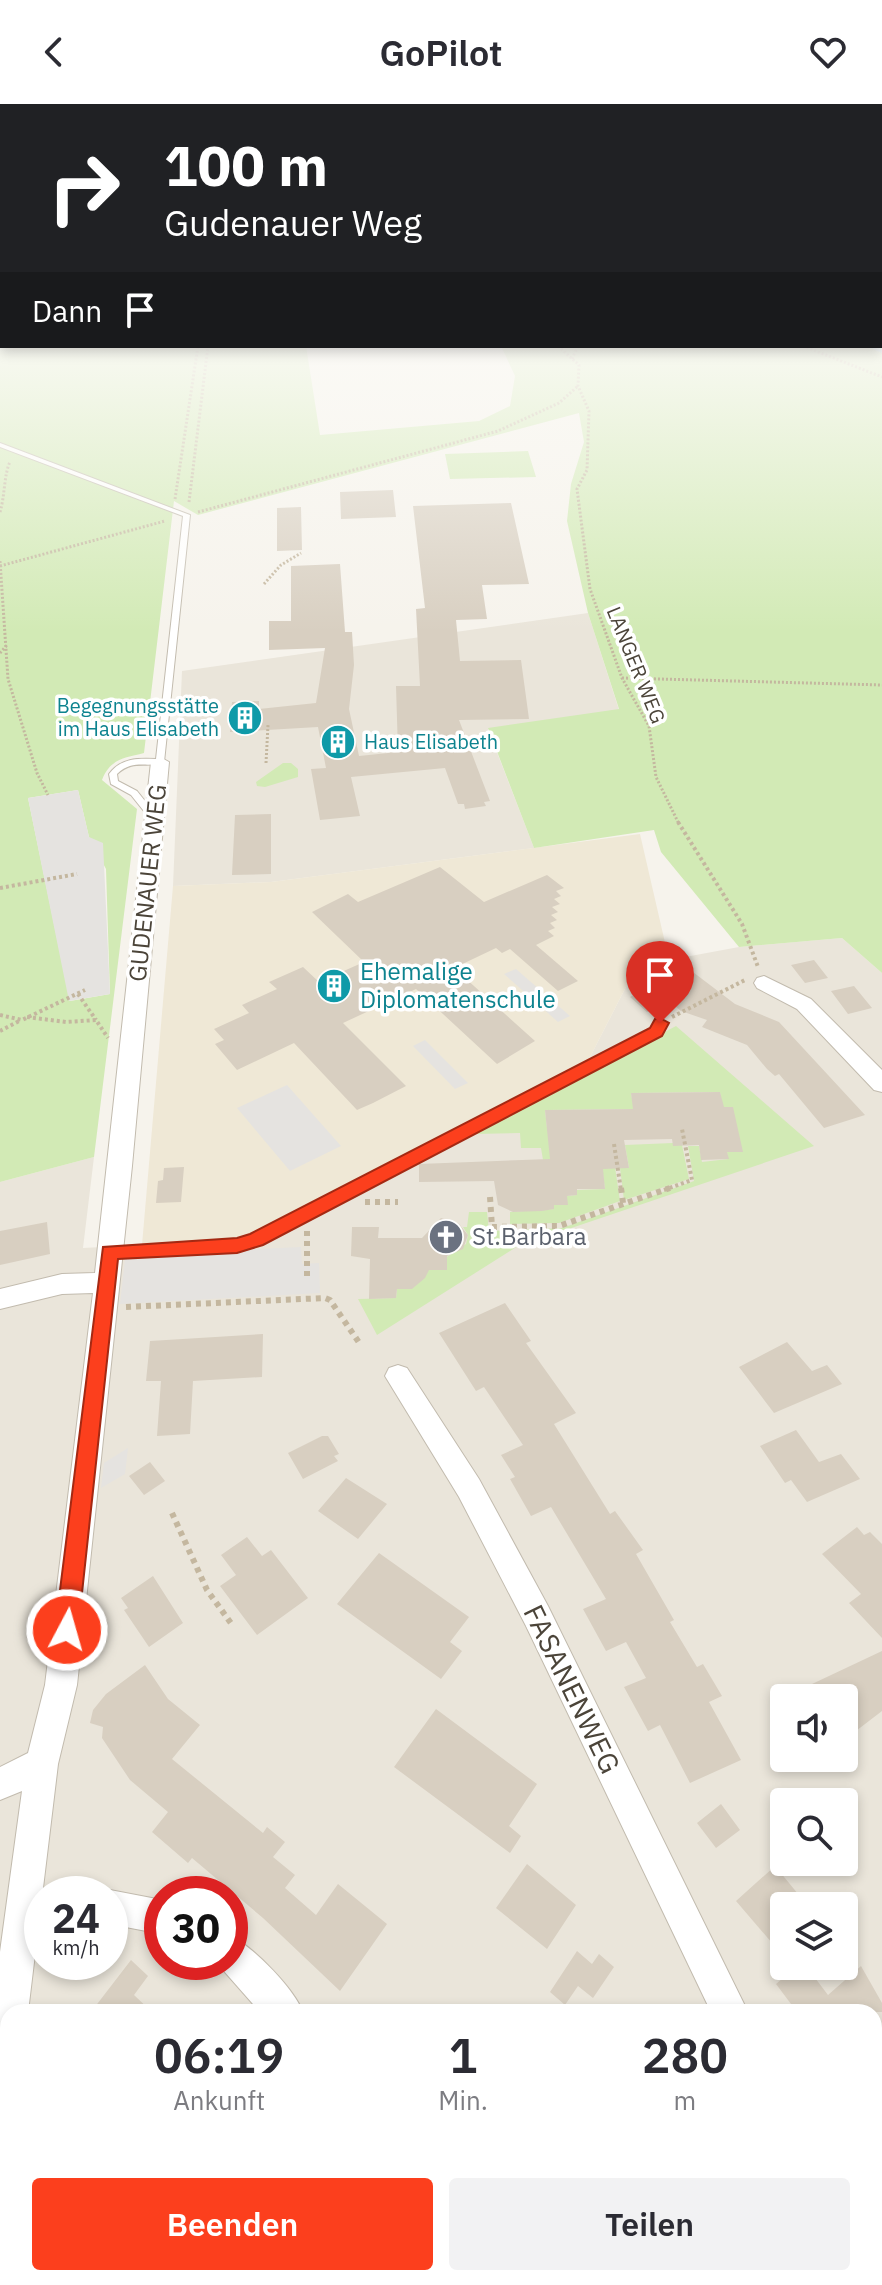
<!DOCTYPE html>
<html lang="de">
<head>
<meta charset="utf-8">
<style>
	:root { --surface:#fff; --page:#f2f2f3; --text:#2b2b33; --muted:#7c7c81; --accent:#fc3f1d }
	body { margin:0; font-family:"IBM Plex Sans",sans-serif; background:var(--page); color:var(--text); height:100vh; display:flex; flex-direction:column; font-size:30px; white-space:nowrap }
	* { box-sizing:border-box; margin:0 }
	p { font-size:26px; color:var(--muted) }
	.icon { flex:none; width:44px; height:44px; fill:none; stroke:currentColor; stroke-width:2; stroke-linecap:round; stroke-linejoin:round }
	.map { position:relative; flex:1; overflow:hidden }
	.side { position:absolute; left:0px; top:1900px; width:882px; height:282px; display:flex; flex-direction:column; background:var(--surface); border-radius:24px 24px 0 0; box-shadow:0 4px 12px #0003 }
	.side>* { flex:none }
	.top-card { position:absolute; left:0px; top:0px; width:882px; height:244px; box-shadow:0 4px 12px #0003; background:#202124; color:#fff; overflow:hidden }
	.buttons { position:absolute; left:770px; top:1580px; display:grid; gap:16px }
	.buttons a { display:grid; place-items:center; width:88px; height:88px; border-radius:8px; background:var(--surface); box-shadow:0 4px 12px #0003; font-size:40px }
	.speed { position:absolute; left:24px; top:1772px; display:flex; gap:16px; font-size:40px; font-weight:700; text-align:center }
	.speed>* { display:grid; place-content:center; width:104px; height:104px; border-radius:50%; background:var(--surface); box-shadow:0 4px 12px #0003; line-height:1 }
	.speed small { font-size:20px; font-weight:400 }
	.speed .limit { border:12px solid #d22; background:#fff; color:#111 }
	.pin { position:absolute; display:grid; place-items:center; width:68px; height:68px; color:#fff; margin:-82px -34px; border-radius:50% 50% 50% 0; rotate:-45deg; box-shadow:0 0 8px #0007 }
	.pin .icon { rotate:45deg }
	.me { position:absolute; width:88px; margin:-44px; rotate:6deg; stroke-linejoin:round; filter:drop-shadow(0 0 6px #0008) }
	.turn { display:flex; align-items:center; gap:28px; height:168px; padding:0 32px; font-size:36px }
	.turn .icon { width:104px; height:104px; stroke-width:2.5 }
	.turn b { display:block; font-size:56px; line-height:68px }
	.then { display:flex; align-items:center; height:76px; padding:0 32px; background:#0003; gap:16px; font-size:30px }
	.eta { display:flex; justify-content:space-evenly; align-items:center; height:136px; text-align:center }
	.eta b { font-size:48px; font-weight:600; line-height:56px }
	.primary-button { display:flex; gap:16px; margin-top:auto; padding:16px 32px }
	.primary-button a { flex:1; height:92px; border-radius:8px; background:var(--accent); color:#fff; font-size:32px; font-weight:600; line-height:92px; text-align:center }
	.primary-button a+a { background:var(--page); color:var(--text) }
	header { display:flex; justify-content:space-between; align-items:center; height:104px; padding:0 32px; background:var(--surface); font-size:36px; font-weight:600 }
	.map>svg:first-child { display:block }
	.residential { fill:#eae5da; fill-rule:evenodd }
	.education { fill:#efe8d6 }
	.green { fill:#d2eab5; fill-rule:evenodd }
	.parking { fill:#e5e3e0 }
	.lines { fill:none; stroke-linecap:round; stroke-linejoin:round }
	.stream { stroke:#a9d4f2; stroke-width:4 }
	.building { fill:#d8cfc1 }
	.service-casing { stroke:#c2bbae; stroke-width:2 }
	.minor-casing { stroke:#c2bbae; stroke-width:2 }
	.path-far2 { stroke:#c4b79f; stroke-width:3; stroke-dasharray:2 2; stroke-linecap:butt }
	.path-far1 { stroke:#c4b79f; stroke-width:4; stroke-dasharray:3 3; stroke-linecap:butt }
	.path { stroke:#c4b79f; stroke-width:6; stroke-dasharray:5 5; stroke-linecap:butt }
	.service { fill:#fff; fill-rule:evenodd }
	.minor { fill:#fff; fill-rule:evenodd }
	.route { fill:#fc3f1d; stroke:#a42913; stroke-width:2 }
	.labels { text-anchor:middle; stroke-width:7; stroke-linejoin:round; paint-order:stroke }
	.far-street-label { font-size:20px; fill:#4b4439; stroke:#fff }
	.far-culture-label { font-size:20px; fill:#0d838f; stroke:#fff; text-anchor:end }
	.street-label { font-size:24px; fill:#4b4439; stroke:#fff }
	.culture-label { font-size:24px; fill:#0d838f; stroke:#fff; text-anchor:start }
	.worship-label { font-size:24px; fill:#5b616d; stroke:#fff; text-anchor:start }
	.near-street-label { font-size:28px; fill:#4b4439; stroke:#fff }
</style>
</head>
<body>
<header><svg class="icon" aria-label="back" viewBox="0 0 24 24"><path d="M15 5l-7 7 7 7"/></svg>GoPilot<svg class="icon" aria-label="heart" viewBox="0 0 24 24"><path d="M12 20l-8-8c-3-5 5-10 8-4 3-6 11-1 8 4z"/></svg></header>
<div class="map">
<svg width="882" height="2181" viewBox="0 0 882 2181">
	<rect width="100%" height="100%" fill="#f6f3ec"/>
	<path class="residential" d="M588,509L619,606L488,625L534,744L271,778L173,782L182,567Z
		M842,834L882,869V2181H0V1078L94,1053L83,1144L235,1136L256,1130L588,957L630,875L669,856L739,843ZM784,1594H844V1654H784ZM784,1698H844V1758H784ZM42,1790H110V1858H42ZM162,1790H230V1858H162ZM784,1802H844V1862H784ZM8,1908H874V2174H8Z"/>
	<path class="education" d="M640,730L669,856L630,875L588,957L256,1130L235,1136L142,1141L173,782L271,778Z"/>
	<path class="green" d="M0,222L2,242H306L320,331L479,317L510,302L515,272L501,242H880L882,222V869L842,834L739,843L661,748L654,726L534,744L488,624L619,605L588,509L567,417L571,380L584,338L579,309L198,411L174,397L144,649C124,654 110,655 102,676L137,705L94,1053L0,1078ZM78,686L89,733L106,765L110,890L70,897L28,694Z
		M528,347L536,373L450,375L445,350Z
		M283,659H291L298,665V673L265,683L257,682L256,678Z
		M676,922L814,1042L518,1142L377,1231L358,1195L396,1194L397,1185L413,1184L414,1176L423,1175L427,1166L466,1140L468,1131L463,1123H467L469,1108H487L489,1127L562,1124L694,1077L688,1042H699L702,1058L728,1055L727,1048H742L722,1003L720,988L631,989L634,1005L545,1006L547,1024H555L558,1056H543L541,1044H521L520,1029L474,1030Z
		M673,1039L682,1041L689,1075L624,1096L620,1064H629L625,1041Z
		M602,1063H615L620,1097L559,1119L510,1120V1108L554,1105V1101H567V1092L577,1091V1086L605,1085Z"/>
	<path class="parking" d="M78,686L89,733L103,739L110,890L69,897L28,694Z
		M516,865L570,912L558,918L504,870Z
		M425,936L468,979L455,985L413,942Z
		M287,981L341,1042L290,1067L237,1004Z
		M301,1143L302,1160L319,1159L320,1189L120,1200L125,1155L129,1151Z
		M128,1344L125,1370L101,1384L104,1359Z"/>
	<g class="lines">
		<path class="stream" d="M871,242L882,247"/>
	</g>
	<path class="building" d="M393,386L396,413L341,415L340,388Z
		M511,399L529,480L482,481L487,515L456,516L460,557L521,556L529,615L459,616L490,697L484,698L486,702L465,705L464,700H458L445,664L351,673L360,712L320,716L311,665L326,664L318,623L230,628L232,598L259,597V605L316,599L325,544L269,546V517H291V462L340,460L345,528H352L354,561L349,605L359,652L398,648L396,582H420L416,505L425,504L413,402Z
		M301,403L302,446L277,447V404Z
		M271,710V770L232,771L235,711Z
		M440,763L484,798L547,771L564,784L556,787L561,792L554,795L560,800L552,803L558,808L551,811L557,816L550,819L555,824L548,827L554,832L536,841L578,877L558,887L510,845L502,849L496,844L454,864L535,937L497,960L416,885L343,919L406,982L373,999L357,1006L294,939L237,966L215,940L224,936L214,925L249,909L242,901L277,885L269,878L303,863L319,878L364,858L312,808L348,790L358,798Z
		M814,856L828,874L805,879L791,861Z
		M685,862L735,900L779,918L865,1011L824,1024L779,970L775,972L767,965L747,941L702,923L707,916L681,907L670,898L647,908L630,893Z
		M854,882L872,904L848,910L831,887Z
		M720,988L724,1003H733L743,1048H727L729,1055L701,1056L699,1041L673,1042L672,1035L624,1036L629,1064L603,1065L605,1085H577V1091L567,1092L568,1101H554V1105L542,1107L513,1108L498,1101L494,1077L419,1078V1060L550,1055L545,1006L633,1005L631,989Z
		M184,1063L181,1098L156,1099L158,1077L163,1076L164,1064Z
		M441,1114L459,1120L468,1131L463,1145L447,1152V1166H429L425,1174L412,1185H397L396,1194L369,1195L370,1155L351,1152L352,1123H379L378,1134H422Z
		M47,1118L50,1150L0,1161V1127Z
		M505,1199L531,1237L526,1239L576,1309L554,1320L610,1410L615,1407L643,1446L636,1450L674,1516L670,1518L697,1563L703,1560L722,1592L709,1598L741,1656L690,1679L660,1621L648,1627L624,1583L646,1574L626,1538L606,1547L583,1505L606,1495L551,1403L531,1412L510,1375L515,1373L501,1351L523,1341L484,1283L476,1287L439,1229Z
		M263,1230L262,1273L193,1277L190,1330L157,1332L161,1277H146L150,1237Z
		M787,1238L812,1267L827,1261L842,1280L774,1309L739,1263Z
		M796,1326L819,1358L841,1350L860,1375L807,1398L791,1376L785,1379L760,1342Z
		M322,1332H328L339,1350L334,1352L338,1357L303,1375L288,1349Z
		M150,1358L165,1377L144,1391L129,1372Z
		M346,1374L387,1400L358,1435L318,1407Z
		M857,1423L864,1431L870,1428L882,1440V1534L849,1499L861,1490L822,1450Z
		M247,1433L262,1452L271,1446L308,1494L257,1531L220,1482L236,1471L221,1451Z
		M379,1449L469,1513L450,1538L462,1547L441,1575L337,1500Z
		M153,1472L183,1519L149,1543L124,1506L128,1504L121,1494Z
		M882,1547V1607L852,1630L844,1620V1594H823L812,1580Z
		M145,1561L168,1595L200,1621L172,1655L263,1729L267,1723L285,1738L273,1753L295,1771L285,1784L316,1811L338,1780L387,1820L340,1887L263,1814L192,1754L188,1759L152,1728L168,1708L130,1676L102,1634L103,1623L90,1619L93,1606L106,1590Z
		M436,1605L537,1680L509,1722L521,1732L510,1749L394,1663Z
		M721,1700L740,1726L716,1744L697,1719Z
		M527,1760L576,1801L547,1845L496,1804Z
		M775,1762L808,1802H784V1853L736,1797Z
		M577,1847L592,1860L599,1850L614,1863L593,1894L578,1882L565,1901L550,1888Z
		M131,1856L148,1872L134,1891L152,1908H91Z
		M797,1862H806L828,1891L861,1862L882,1899V1908H797L776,1880Z"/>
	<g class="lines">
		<g class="service-casing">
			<path id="service" d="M0,339L190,411L164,658C147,665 134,654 117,670L118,677L137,687L157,712V716H151L131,691L111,680L109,670C121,654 137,654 156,655L183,412L0,343Z
				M660,915L665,919L660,931L260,1139L237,1147L109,1153L105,1151L103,1148L105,1145L109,1143L237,1137L252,1133L652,926L656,916Z"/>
		</g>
		<g class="minor-casing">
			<path id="minor" d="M160,653L169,658L132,1062L77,1581L58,1660L28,1908H8V2011L0,2014V1848L22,1687L0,1696V1663L28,1649L45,1581L93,1189L62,1190L0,1205V1185L62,1170L95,1169L151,658Z
				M764,872L811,895L882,966V988L874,986L797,905L757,884L754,879L757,874Z
				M398,1261L407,1264L479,1375L548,1502L748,1908H711L526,1522L459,1393L385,1272L389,1264Z
				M110,1786L162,1796V1830L110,1820V1790H99Z
				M230,1832C253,1842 294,1885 303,1908H260L216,1858H230Z
				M516,2174H560L563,2181H519Z
				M817,2174H857L859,2181H819Z"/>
		</g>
		<path class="path-far2" d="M558,242L579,261L578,282L589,307L587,366L577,385L590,485L622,574L649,622L656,673L679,720
			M627,242H638
			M803,242L882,273
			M572,255L578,242
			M175,395L198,242
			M189,398L208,242
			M0,408C5,392 4,370 10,358
			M198,408L498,327L559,299L578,282
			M0,457L8,575L37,669L48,691
			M0,462L165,417
			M264,480L281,461L301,449
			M0,549L8,540
			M622,574L882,581
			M266,659L268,621"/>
		<path class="path-far1" d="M678,718L742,820L758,863
			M0,784L77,770
			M78,890L96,916
			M0,911L22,916L85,886
			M27,913L66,918L96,916L108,934
			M672,913L745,876
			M0,927L21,916
			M614,1040L621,1086
			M664,1086L692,1076L682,1025"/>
		<path class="path" d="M621,1084L623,1099
			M490,1093L492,1123L559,1122L670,1084
			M365,1098H398
			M307,1127V1173
			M126,1203L325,1194L330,1196L360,1240
			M172,1409L207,1486L233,1522"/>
		<use href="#service" class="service"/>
		<use href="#minor" class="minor"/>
	</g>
	<linearGradient id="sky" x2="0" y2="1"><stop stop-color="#8fc1ec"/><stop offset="0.42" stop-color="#fbfaf6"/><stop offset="1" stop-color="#fbfaf6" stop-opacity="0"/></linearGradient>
	<rect width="882" height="528" fill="url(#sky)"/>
	<path class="route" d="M660,914L669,919L662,932L263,1141L237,1149L118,1155L78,1526L75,1534L67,1538L59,1534L55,1526L103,1143L237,1134L250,1130L650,924L655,915Z"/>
	<defs>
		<g id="building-disc" transform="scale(1.8)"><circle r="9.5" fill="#0f9aa8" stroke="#fff"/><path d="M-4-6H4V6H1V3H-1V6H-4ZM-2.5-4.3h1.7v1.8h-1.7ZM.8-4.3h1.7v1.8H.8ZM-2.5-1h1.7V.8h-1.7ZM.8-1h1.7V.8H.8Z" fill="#fff"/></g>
		<g id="church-disc" transform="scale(1.8)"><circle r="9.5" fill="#6b7280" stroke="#fff"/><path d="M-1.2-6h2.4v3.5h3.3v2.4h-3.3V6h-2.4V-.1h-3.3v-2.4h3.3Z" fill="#fff"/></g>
	</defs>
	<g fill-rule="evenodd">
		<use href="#building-disc" x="245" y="614"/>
		<use href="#building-disc" x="338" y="638"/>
		<use href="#building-disc" x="334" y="882"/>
		<use href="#church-disc" x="446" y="1133"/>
	</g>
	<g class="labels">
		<g class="far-street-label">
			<text transform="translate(636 561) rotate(68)" y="7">LANGER WEG</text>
		</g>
		<g class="far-culture-label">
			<text x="219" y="609">Begegnungsstätte<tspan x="219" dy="23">im Haus Elisabeth</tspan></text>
			<text x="364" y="645" text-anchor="start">Haus Elisabeth</text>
		</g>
		<g class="street-label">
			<text transform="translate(148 779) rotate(-84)" y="8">GUDENAUER WEG</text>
		</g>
		<g class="culture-label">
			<text x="360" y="876">Ehemalige<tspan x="360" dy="28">Diplomatenschule</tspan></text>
		</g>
		<g class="worship-label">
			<text x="472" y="1141">St.Barbara</text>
		</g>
		<g class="near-street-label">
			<text transform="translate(572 1585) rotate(64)" y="10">FASANENWEG</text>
		</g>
	</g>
</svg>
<div class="buttons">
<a><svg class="icon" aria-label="sound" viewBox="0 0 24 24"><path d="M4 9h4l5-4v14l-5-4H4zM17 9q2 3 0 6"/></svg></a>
<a><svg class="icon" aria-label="search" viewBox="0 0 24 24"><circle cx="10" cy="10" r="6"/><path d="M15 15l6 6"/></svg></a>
<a><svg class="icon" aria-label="layers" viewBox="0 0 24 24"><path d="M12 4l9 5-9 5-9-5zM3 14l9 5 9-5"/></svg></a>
</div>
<div class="speed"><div>24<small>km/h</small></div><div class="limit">30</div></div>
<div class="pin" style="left:660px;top:919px;background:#d93025"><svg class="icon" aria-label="arrive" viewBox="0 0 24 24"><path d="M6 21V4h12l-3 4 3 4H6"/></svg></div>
<svg class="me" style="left:67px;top:1526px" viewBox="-20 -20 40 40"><circle r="17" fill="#fc3f1d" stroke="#fff" stroke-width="3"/><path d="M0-11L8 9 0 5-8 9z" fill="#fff"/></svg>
<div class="top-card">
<div class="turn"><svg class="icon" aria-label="right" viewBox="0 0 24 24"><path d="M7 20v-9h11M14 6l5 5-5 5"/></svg><div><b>100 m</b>Gudenauer Weg</div></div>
<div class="then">Dann<svg class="icon" aria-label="arrive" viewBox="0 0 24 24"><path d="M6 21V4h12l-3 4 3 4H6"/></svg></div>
</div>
<section class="side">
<div class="eta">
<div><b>06:19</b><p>Ankunft</p></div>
<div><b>1</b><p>Min.</p></div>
<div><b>280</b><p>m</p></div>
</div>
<div class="primary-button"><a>Beenden</a><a>Teilen</a></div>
</section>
</div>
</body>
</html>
